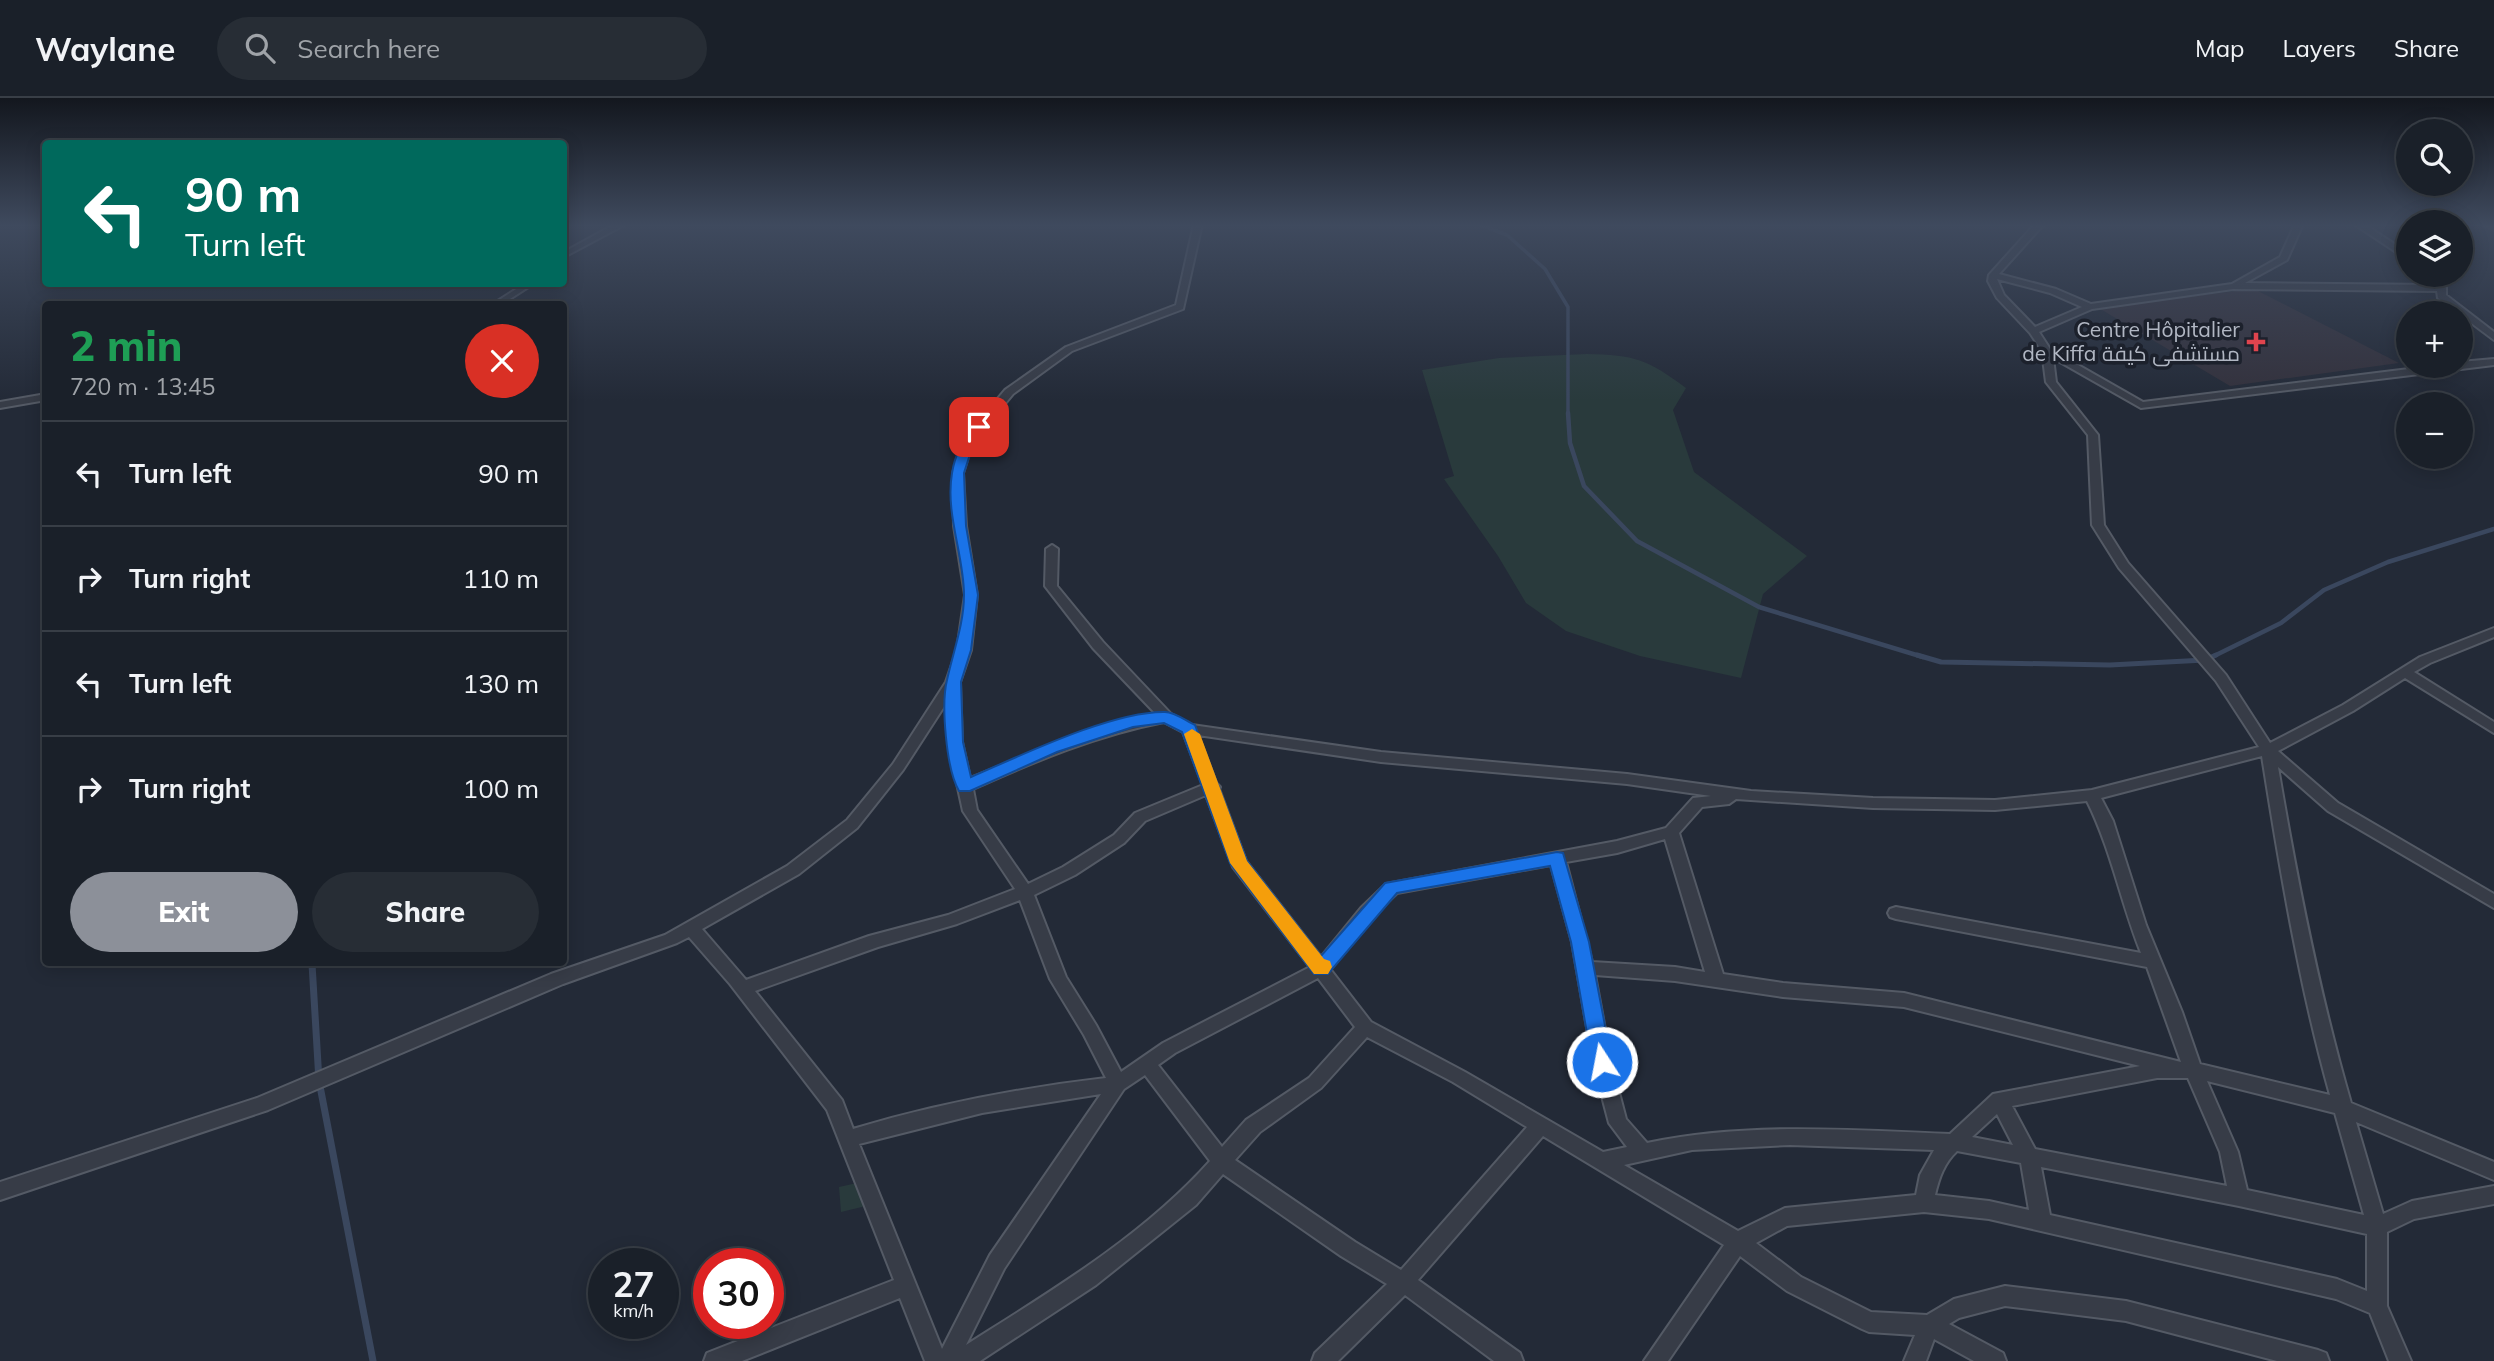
<!DOCTYPE html>
<html lang="en">
<head>
<meta charset="utf-8">
<style>
	:root { --surface:#1a2029; --page:#272d35; --text:#f1f3f6; --muted:#9fa3a8; --line:#383e46; --accent:#8c9099 }
	body { margin:0; font-family:Mulish,Cairo,sans-serif; background:var(--page); color:var(--text); height:100vh; display:flex; flex-direction:column; font-size:26px; white-space:nowrap }
	* { box-sizing:border-box; margin:0 }
	p { font-size:23px; color:var(--muted) }
	.icon { flex:none; width:38px; height:38px; fill:none; stroke:currentColor; stroke-width:2; stroke-linecap:round; stroke-linejoin:round }
	.map { position:relative; flex:1; overflow:hidden }
	.sheet { position:absolute; left:42px; top:203px; width:525px; height:665px; display:flex; flex-direction:column; background:var(--surface); border-radius:7px; box-shadow:0 4px 18px #0003,0 0 0 2px var(--line) }
	.sheet>* { flex:none }
	.hud { position:absolute; left:42px; top:42px; width:525px; height:147px; border-radius:7px; box-shadow:0 4px 18px #0003,0 0 0 2px var(--line); background:#00695c; color:#fff; overflow:hidden }
	.fabs { position:absolute; left:2396px; top:21px; display:grid; gap:14px }
	.fabs a { display:grid; place-items:center; width:77px; height:77px; border-radius:50%; background:var(--surface); box-shadow:0 4px 18px #0003,0 0 0 2px var(--line); font-size:35px }
	.speed { position:absolute; left:588px; top:1150px; display:flex; gap:14px; font-size:35px; font-weight:700; text-align:center }
	.speed>* { display:grid; place-content:center; width:91px; height:91px; border-radius:50%; background:var(--surface); box-shadow:0 4px 18px #0003,0 0 0 2px var(--line); line-height:1 }
	.speed small { font-size:18px; font-weight:400 }
	.speed .limit { border:10px solid #d22; background:#fff; color:#111 }
	.pin { position:absolute; display:grid; place-items:center; width:60px; height:60px; color:#fff; margin:-30px; border-radius:14px; box-shadow:0 4px 10px #0006 }
	.me { position:absolute; width:77px; margin:-38px; rotate:349deg; stroke-linejoin:round; filter:drop-shadow(0 0 5px #0008) }
	.turn { display:flex; align-items:center; gap:24px; height:147px; padding:0 28px; font-size:32px }
	.turn .icon { width:91px; height:91px; stroke-width:2.5 }
	.turn b { display:block; font-size:49px; line-height:60px }
	.round { display:grid; place-items:center; flex:none; width:74px; height:74px; border-radius:37px; background:var(--page) }
	.overview { display:flex; align-items:center; justify-content:space-between; height:119px; padding:0 28px }
	h1 { font-size:42px; font-weight:800; line-height:52px; color:#1e9e55 }
	.button { display:flex; gap:14px; margin-top:auto; padding:14px 28px }
	.button a { flex:1; height:80px; border-radius:42px; background:var(--accent); color:#fff; font-size:28px; font-weight:800; line-height:80px; text-align:center }
	.button a+a { background:var(--page); color:var(--text) }
	ul { padding:0; list-style:none }
	li { display:flex; align-items:center; gap:21px; height:105px; padding:0 28px; border-top:2px solid var(--line) }
	li div { flex:1 }
	li b { display:block; font-size:26px }
	li em { font-style:normal }
	header { display:flex; align-items:center; gap:42px; box-sizing:border-box; height:98px; padding:0 35px; background:var(--surface); border-bottom:2px solid var(--line) }
	header strong { font-size:33px }
	nav { display:flex; gap:38px; margin-inline-start:auto; font-size:24px }
	.search { width:490px; height:63px; background:var(--page); display:flex; align-items:center; gap:18px; box-sizing:border-box; padding:0 24px; border-radius:38px; color:var(--muted); font-size:26px }
	.map>svg:first-child { display:block }
	.medical { fill:#33313c }
	.green { fill:#293a3c }
	.lines { fill:none; stroke-linecap:round; stroke-linejoin:round }
	.stream-far3 { stroke:#3a475e; stroke-width:3.5 }
	.stream-far2 { stroke:#3a475e; stroke-width:4.5 }
	.stream-far1 { stroke:#3a475e; stroke-width:5 }
	.stream { stroke:#3a475e; stroke-width:7 }
	.minor-casing { stroke:#545a65; stroke-width:4 }
	.trunk-casing { stroke:#414752; stroke-width:4 }
	.minor { fill:#373c47; fill-rule:evenodd }
	.trunk { fill:#60605e; fill-rule:evenodd }
	.route { fill:#1a73e8; stroke:#114b97; stroke-width:2 }
	.slow { fill:#f59e0b }
	.health-dot { fill:#e0444e; stroke:#1c212c; stroke-width:2.5 }
	.labels { text-anchor:middle; stroke-width:7; stroke-linejoin:round; paint-order:stroke }
	.far-poi-label { font-size:21px; fill:#b1b7c3; stroke:#1c212c; text-anchor:end }
</style>
</head>
<body>
<header>
<strong>Waylane</strong>
<div class="search"><svg class="icon" aria-label="search" viewBox="0 0 24 24"><circle cx="10" cy="10" r="6"/><path d="M15 15l6 6"/></svg>Search here</div>
<nav><a>Map</a><a>Layers</a><a>Share</a></nav>
</header>
<div class="map">
<svg width="2494" height="1263" viewBox="0 0 2494 1263">
	<rect width="100%" height="100%" fill="#232a37"/>
	<path class="medical" d="M2254,191L2399,265L2230,288L2097,209Z"/>
	<path class="green" d="M1587,256C1635,257 1647,261 1686,290L1673,312L1694,374L1807,458L1763,496L1741,580L1640,558L1566,533L1526,505L1498,458L1444,381L1454,378L1422,272L1499,260Z
		M857,1085L866,1108L841,1114L839,1089Z"/>
	<g class="lines">
		<path class="stream-far3" d="M1478,126L1507,137L1545,171L1568,209V317"/>
		<path class="stream-far2" d="M1568,315L1570,345L1584,388L1637,443L1759,509L1923,559
			M2212,559L2281,525L2324,492L2388,464L2494,431"/>
		<path class="stream-far1" d="M1917,557L1941,564L2110,567L2205,562L2216,557
			M312,864V868"/>
		<path class="stream" d="M312,866L319,983L373,1263"/>
		<g class="minor-casing">
			<path id="minor" d="M615,126H626L564,159V154Z
				M1194,126H1202L1183,211L1072,253L1013,296L973,344L963,375L966,428L977,497L971,552L960,584L962,644L970,680L1083,635L1156,616L1093,550L1045,488L1046,451L1052,447L1058,451L1057,488L1103,544L1171,616L1192,627L1381,654L1627,676L1751,693L1873,700L1995,702L2092,692L2259,649L2216,583L2119,470L2092,427L2088,337L2046,284L2042,253L2030,235L1997,200L1988,183L1989,177L2035,126H2044L1999,176L2056,191L2091,206L2232,186L2280,159L2295,126H2303L2287,162L2245,185L2436,187L2429,177H2437L2446,190V197L2494,234V242L2438,200L2437,193L2233,191L2092,211L2039,234L2050,251L2143,304L2433,268H2460V264L2494,261V267L2141,310L2053,260L2056,284L2098,337L2104,427L2128,465L2226,577L2270,645L2343,607L2420,559L2494,530V539L2430,565L2414,574L2494,624V635L2405,580L2353,613L2278,653L2338,705L2494,796V810L2328,713L2278,669C2297,782 2319,895 2351,1005L2494,1064V1082L2356,1024L2383,1116L2412,1103L2494,1088V1106L2414,1121L2387,1134V1208L2411,1263H2389L2370,1215L2336,1201L1989,1121L1924,1114L1787,1128L1756,1145L1801,1179L1871,1214L1927,1217L1954,1201L2005,1188L2126,1203L2318,1252L2326,1255L2329,1263H2277L2126,1223L2005,1208L1959,1220L1949,1226L2003,1255L2006,1263H1974L1934,1241L1926,1263H1904L1915,1237L1869,1234L1862,1231L1787,1193L1740,1158L1668,1263H1644L1724,1147L1543,1038L1418,1182L1520,1255L1523,1263H1494L1405,1197L1338,1263H1312L1315,1255L1387,1186L1341,1158L1223,1076L1196,1107L1096,1187L980,1263H925L900,1200L742,1263H704L707,1255L894,1182L827,1012L730,886L689,839L677,845L563,886L268,1012L0,1102V1084L257,1000L551,876L665,837L787,768L847,722L893,666L946,584L957,552L965,497L954,428L953,375L964,341L1005,292L1066,249L1176,207ZM1997,181L2050,195L2082,209L2035,229L2004,197ZM947,604L948,644L963,713L1015,791L948,817L869,838L746,882L702,831L799,776L857,730L903,672ZM1164,624L1183,634L1203,687L1135,715L1114,737L1063,769L1028,786L977,712L973,691C1035,663 1097,637 1164,624ZM1198,637L1381,664L1627,686L1711,698L1693,700L1666,730L1617,743L1386,786L1361,810L1321,859L1246,763L1219,691L1220,689L1216,685ZM2262,658C2280,772 2299,886 2330,997L2200,966L2182,914L2146,827L2113,723L2101,700ZM1206,697L1233,769L1310,869L1163,945L1121,974L1096,927L1066,879L1034,797L1075,777L1124,745L1145,723ZM1736,701L1873,710L1995,712L2087,703C2111,751 2121,805 2141,855L1896,809L1890,811L1888,815L1890,819L1896,821L2147,869L2181,964L1904,895L1783,885L1723,876L1679,735L1702,709L1729,706ZM1665,741L1705,874L1675,869L1592,864L1566,764L1617,755ZM1551,767L1572,844L1593,964L1609,1025L1627,1049L1603,1054L1465,974L1371,924L1330,871L1373,818L1397,795ZM1020,802L1050,881L1084,937L1106,980C1020,990 936,1006 853,1031L842,1002L755,893L878,849L957,826ZM1595,877L1675,883L1783,899L1904,909L2140,968L1993,996L1950,1036C1849,1032 1747,1024 1647,1045L1626,1021L1611,964ZM1318,880L1355,929L1309,980L1246,1022L1222,1049L1158,967L1175,955ZM1367,939L1453,984L1527,1029L1401,1172L1355,1144L1235,1062L1260,1034L1321,990ZM1145,977L1210,1063C1142,1139 1051,1193 966,1247L1004,1171L1124,991ZM2157,980H2188L2220,1054L2227,1088L2035,1051L2012,1008ZM2207,983L2335,1015L2364,1117L2247,1092L2238,1054ZM1101,996L990,1157L942,1251L859,1046L982,1015ZM1997,1016L2013,1047L1972,1039ZM1790,1047L1934,1052L1920,1077L1916,1097L1785,1110L1738,1133L1624,1067L1692,1052ZM1957,1053L2021,1065L2029,1112L1989,1103L1935,1097C1939,1080 1944,1065 1957,1053ZM2041,1069L2239,1108L2367,1136V1193L2337,1181L2050,1117Z
				M2354,126H2364L2408,155V162Z
				M2460,146L2469,155L2468,157L2460,155Z
				M524,186H533L502,206H493Z
				M46,296V302L0,310V304Z"/>
		</g>
		<g class="trunk-casing">
			<path id="trunk" d="M2481,126H2494V132Z"/>
		</g>
		<use href="#minor" class="minor"/>
		<use href="#trunk" class="trunk"/>
	</g>
	<linearGradient id="sky" x2="0" y2="1"><stop stop-color="#13171e"/><stop offset="0.42" stop-color="#3f4a5e"/><stop offset="1" stop-color="#3f4a5e" stop-opacity="0"/></linearGradient>
	<rect width="2494" height="303" fill="url(#sky)"/>
	<path class="route" d="M975,327L985,329L974,344L964,375L966,428L978,497L971,552L961,584L963,644L971,679C1020,658 1112,613 1165,614C1175,614 1186,623 1195,627L1247,763L1321,858L1385,785L1557,754L1563,755L1589,844L1612,964L1609,970L1602,973L1595,970L1592,964L1571,844L1550,768L1397,795L1328,876H1314L1230,765L1182,634L1164,625L1133,629L1057,654L970,693H959C946,671 941,606 947,582C953,554 964,526 964,497C964,457 945,416 952,375C955,356 963,341 975,327Z"/>
	<path class="slow" d="M1192,631L1200,636L1247,763L1324,861L1330,863L1332,869L1328,876H1314L1230,765L1184,636Z"/>
	<path class="health-dot" d="M2252.5 233.5h7v7h7v7h-7v7h-7v-7h-7v-7h7z"/>
	<g class="labels">
		<g class="far-poi-label">
			<text x="2240" y="239">Centre Hôpitalier<tspan x="2240" dy="24">de Kiffa مستشفى كيفة</tspan></text>
		</g>
	</g>
</svg>
<div class="fabs">
<a><svg class="icon" aria-label="search" viewBox="0 0 24 24"><circle cx="10" cy="10" r="6"/><path d="M15 15l6 6"/></svg></a>
<a><svg class="icon" aria-label="layers" viewBox="0 0 24 24"><path d="M12 4l9 5-9 5-9-5zM3 14l9 5 9-5"/></svg></a>
<a>+</a>
<a>−</a>
</div>
<div class="speed"><div>27<small>km/h</small></div><div class="limit">30</div></div>
<div class="pin" style="left:979px;top:329px;background:#d93025"><svg class="icon" aria-label="arrive" viewBox="0 0 24 24"><path d="M6 21V4h12l-3 4 3 4H6"/></svg></div>
<svg class="me" style="left:1602px;top:964px" viewBox="-20 -20 40 40"><circle r="17" fill="#1a73e8" stroke="#fff" stroke-width="3"/><path d="M0-11L8 9 0 5-8 9z" fill="#fff"/></svg>
<div class="hud">
<div class="turn"><svg class="icon" aria-label="left" viewBox="0 0 24 24"><path d="M17 20v-9H6M10 6l-5 5 5 5"/></svg><div><b>90 m</b>Turn left</div></div>
</div>
<section class="sheet">
<div class="overview"><div><h1>2 min</h1><p>720 m · 13:45</p></div><a class="round" style="background:#d93025;color:#fff"><svg class="icon" aria-label="close" viewBox="0 0 24 24"><path d="M6 6l12 12M18 6L6 18"/></svg></a></div>
<ul>
<li><svg class="icon" aria-label="left" viewBox="0 0 24 24"><path d="M17 20v-9H6M10 6l-5 5 5 5"/></svg><div><b>Turn left</b></div><em>90 m</em></li>
<li><svg class="icon" aria-label="right" viewBox="0 0 24 24"><path d="M7 20v-9h11M14 6l5 5-5 5"/></svg><div><b>Turn right</b></div><em>110 m</em></li>
<li><svg class="icon" aria-label="left" viewBox="0 0 24 24"><path d="M17 20v-9H6M10 6l-5 5 5 5"/></svg><div><b>Turn left</b></div><em>130 m</em></li>
<li><svg class="icon" aria-label="right" viewBox="0 0 24 24"><path d="M7 20v-9h11M14 6l5 5-5 5"/></svg><div><b>Turn right</b></div><em>100 m</em></li>
</ul>
<div class="button"><a>Exit</a><a>Share</a></div>
</section>
</div>
</body>
</html>
